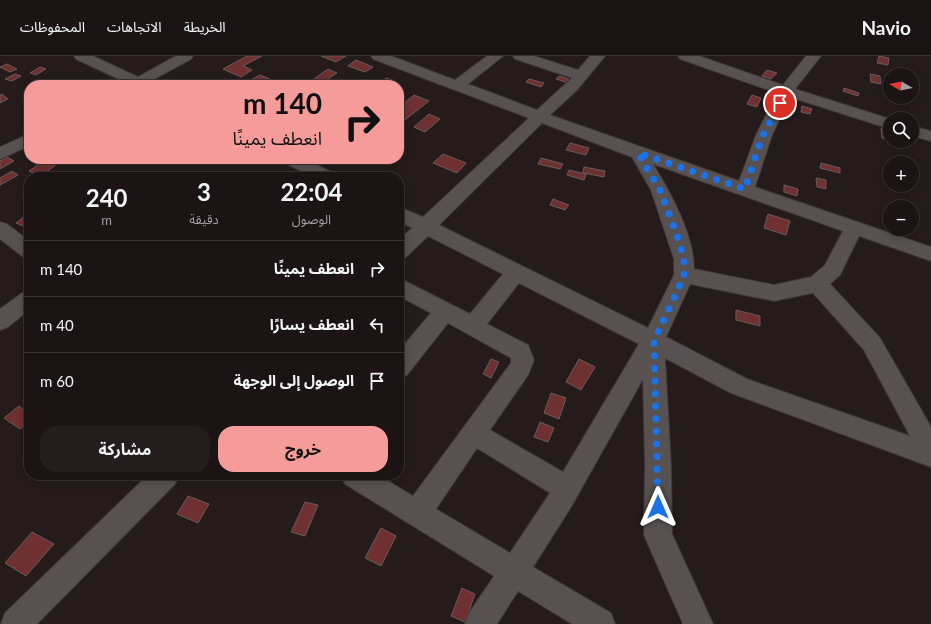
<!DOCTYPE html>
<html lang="ar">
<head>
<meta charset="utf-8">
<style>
	:root { --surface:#1c1414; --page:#251d1d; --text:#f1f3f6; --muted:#a09ea0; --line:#3a3334; --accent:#f59b99 }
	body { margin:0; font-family:Lato,"Noto Sans Arabic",sans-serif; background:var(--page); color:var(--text); direction:rtl; height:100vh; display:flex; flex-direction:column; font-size:15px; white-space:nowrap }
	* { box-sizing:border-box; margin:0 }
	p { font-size:13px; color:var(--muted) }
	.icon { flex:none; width:22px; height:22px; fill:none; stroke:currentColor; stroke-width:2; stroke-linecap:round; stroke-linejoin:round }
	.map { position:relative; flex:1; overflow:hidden; direction:ltr }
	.panel { position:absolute; left:24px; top:116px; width:380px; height:308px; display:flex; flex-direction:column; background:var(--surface); border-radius:16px; box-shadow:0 2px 10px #0003,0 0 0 1px var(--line); direction:rtl }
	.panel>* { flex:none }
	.hud { position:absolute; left:24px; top:24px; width:380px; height:84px; border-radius:16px; box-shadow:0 2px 10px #0003,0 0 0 1px var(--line); direction:rtl; background:#f59b99; color:#111; overflow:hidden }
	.needle { width:26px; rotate:279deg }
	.fabs { position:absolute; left:883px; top:12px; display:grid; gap:8px }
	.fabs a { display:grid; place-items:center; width:36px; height:36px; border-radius:50%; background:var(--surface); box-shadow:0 2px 10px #0003,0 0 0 1px var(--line); font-size:20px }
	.pin { position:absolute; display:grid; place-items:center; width:34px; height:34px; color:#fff; margin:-17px; border:2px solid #fff; border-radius:50%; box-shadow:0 1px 4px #0007 }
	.me { position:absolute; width:44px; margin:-22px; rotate:0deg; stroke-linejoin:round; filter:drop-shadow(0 0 3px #0008) }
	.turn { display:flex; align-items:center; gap:14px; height:84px; padding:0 16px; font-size:18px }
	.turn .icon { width:52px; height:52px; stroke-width:2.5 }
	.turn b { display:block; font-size:28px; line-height:34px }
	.eta { display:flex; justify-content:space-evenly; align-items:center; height:68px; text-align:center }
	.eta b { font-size:24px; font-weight:700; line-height:28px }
	.primary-button { display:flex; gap:8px; margin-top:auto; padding:8px 16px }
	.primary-button a { flex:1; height:46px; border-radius:16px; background:var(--accent); color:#111; font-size:16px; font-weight:700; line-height:46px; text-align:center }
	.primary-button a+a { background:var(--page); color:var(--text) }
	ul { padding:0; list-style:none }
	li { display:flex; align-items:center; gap:12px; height:56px; padding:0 16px; border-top:1px solid var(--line) }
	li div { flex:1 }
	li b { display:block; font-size:15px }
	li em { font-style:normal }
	header { display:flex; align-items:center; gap:24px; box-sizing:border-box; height:56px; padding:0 20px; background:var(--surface); border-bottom:1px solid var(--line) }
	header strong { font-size:19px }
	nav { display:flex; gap:22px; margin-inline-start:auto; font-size:14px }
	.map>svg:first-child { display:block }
	.building { fill:#6e3030; stroke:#685b5a }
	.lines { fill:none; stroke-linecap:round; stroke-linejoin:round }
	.minor-casing { stroke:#3f3535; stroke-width:2 }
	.minor { fill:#575151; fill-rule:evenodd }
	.route { stroke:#1a73e8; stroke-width:7; stroke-dasharray:0 12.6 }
</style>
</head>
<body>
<header>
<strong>Navio</strong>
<nav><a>الخريطة</a><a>الاتجاهات</a><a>المحفوظات</a></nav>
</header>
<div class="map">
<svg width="931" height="568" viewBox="0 0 931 568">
	<rect width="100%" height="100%" fill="#261b1b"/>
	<path class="building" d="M247,0H262L243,10L252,14L241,21L223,13Z
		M321,0H346L336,6Z
		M879,0L889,2L888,9L877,7Z
		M356,4L373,11L365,16L348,10Z
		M7,8L17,13L10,16L0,11Z
		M40,11L46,13L36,19L30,17Z
		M328,13L337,17L319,29L307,28Z
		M767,14L777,17L771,23L762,20Z
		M15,18L21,20L12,25L5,23Z
		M870,18L880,20L881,28L871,26Z
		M260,19L272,24L263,29H257L249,25Z
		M559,20L578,26L575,29L556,23Z
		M386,22L395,25L391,29L380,27Z
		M529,23L544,27L541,31L526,26Z
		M844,32L859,37L858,40L843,35Z
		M2,38L8,43L0,47V39Z
		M414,39L429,45L401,67H399V51Z
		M752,39L761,42L757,51L747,48Z
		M802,50L812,53L810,58L801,56Z
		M429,58L440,63L425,76L414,71Z
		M881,72L890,74V84L882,82Z
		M570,87L589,92L586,99L566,94Z
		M443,98L466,107L457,117L433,107Z
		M7,101L14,105L0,113V105Z
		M541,102L563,108L560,113L538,108Z
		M46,103L61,105L41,120L29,115Z
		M821,107L840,112V117L820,112Z
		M584,111L605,115L604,121L583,117Z
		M569,114L586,118L584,124L567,119Z
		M12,115L18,119L0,129V122Z
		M816,122L826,124V133L817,131Z
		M784,129L798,133L797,140L784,136Z
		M553,143L569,149L565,154L550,149Z
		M29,157V169L26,171L16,167Z
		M768,158L790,165L786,179L764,172Z
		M736,254L760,260V270L736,264Z
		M491,303L499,306L491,322L483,318Z
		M579,303L595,311L581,334L566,326Z
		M551,337L566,342L559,363L544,357Z
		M19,350L29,357V365L20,373L4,362Z
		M540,366L554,372L548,386L534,381Z
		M188,440L209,448L198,467L177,458Z
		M305,446L318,449L305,480L291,476Z
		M381,472L396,480L381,510L365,502Z
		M32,476L54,488L26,520L5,507Z
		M462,532L475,538L465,566L451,560Z"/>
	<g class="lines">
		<g class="minor-casing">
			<path id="minor" d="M74,0H93L138,21L176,0H193L191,3L149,26L151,29H126L127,27L76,3Z
				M371,0H391L455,24L487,0H503L468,28L537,54L572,22L515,3L513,0H534L578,14L590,0H605L577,34L550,59L739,125L756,79L777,37L680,3L678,0H699L783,29L806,0H821L795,33L890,63V73L790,41L772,79L755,131L931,191V205L859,180L840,219L830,228L880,282L931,371V411L731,337L665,302L671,409L672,478L713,568H683L644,479L645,409L643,323L571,451L533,511L611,557L615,568H572L518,535L497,568H465L469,557L494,520L345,428L341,419H378L413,440L511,307V302L448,267L407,319L399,322V295L431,257L399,240V222L470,258L503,218L428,180L406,201L399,203V184L412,172L399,165V151L423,161L529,62L373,3ZM542,67L632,101L651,134L674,203V219L648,272L439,169ZM653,108L843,175L825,209L811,221L774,229L694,213C694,179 671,137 653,108ZM519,227L639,288L563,416L490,374L528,319L534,304L528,289L487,268ZM690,228L774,245L813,237L864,294L910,380L747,323L666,281ZM477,392L550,437L510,497L436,453Z
				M912,70L931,75V85L912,80Z
				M29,78V90L0,103V91Z
				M283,103H305L333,117L336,121H313L285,107Z
				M0,166L7,168L29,185V202L22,200L0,183Z
				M29,235V254L8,271L0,274V253L22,237Z
				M148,419H179L175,428L37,568H1L5,557Z"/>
		</g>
		<use href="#minor" class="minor"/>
	</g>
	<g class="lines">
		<path class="route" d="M658,451L654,285L684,220V203L676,176L660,134L638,97L745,133L762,81L780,47"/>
	</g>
</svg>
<div class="fabs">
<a><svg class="needle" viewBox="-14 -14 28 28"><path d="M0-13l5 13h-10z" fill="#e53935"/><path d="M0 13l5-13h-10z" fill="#a09ea0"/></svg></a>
<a><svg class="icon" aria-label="search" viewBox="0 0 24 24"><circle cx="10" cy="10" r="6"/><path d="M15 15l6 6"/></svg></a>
<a>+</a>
<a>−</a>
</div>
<div class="pin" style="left:780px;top:47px;background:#d93025"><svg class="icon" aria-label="arrive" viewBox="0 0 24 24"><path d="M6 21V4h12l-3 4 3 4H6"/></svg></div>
<svg class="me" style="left:658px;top:451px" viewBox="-20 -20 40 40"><path d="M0-17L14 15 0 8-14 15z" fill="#1a73e8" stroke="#fff" stroke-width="4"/></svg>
<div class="hud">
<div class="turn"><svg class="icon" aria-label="right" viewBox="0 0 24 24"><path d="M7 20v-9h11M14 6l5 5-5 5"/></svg><div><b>140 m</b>انعطف يمينًا</div></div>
</div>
<section class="panel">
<div class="eta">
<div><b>22:04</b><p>الوصول</p></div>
<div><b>3</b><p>دقيقة</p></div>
<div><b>240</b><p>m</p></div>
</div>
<ul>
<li><svg class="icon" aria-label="right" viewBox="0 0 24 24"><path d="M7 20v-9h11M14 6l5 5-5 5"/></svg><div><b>انعطف يمينًا</b></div><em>140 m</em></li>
<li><svg class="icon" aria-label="left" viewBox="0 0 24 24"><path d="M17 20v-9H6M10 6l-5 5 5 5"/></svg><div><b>انعطف يسارًا</b></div><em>40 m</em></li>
<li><svg class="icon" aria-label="arrive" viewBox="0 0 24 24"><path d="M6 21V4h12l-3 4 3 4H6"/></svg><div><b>الوصول إلى الوجهة</b></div><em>60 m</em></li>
</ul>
<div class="primary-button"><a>خروج</a><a>مشاركة</a></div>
</section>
</div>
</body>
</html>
